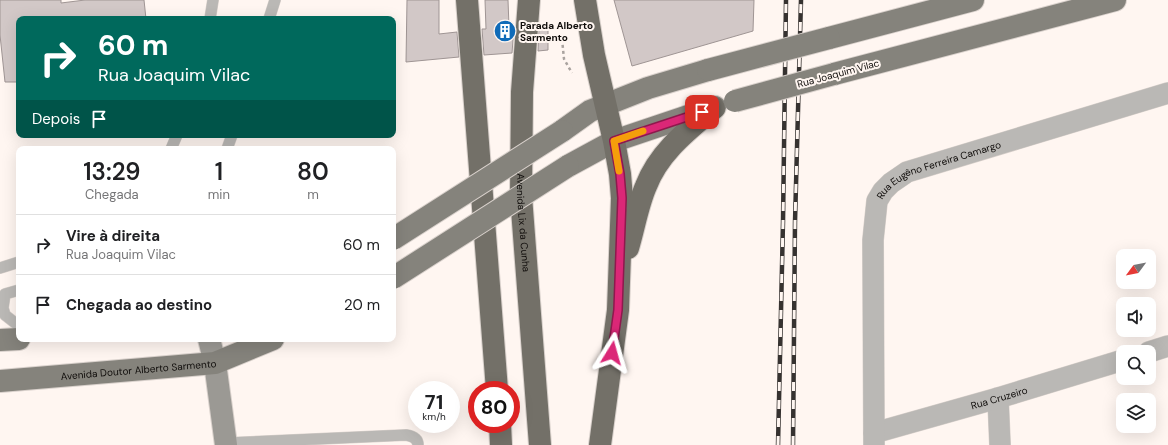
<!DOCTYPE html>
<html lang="pt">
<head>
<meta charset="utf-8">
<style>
	:root { --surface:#fff; --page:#f2f2f2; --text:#202124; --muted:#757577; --line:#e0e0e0 }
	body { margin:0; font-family:"DM Sans",sans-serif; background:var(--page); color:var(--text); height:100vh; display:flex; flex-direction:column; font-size:15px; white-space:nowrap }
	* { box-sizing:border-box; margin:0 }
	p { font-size:13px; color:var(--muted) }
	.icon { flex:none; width:22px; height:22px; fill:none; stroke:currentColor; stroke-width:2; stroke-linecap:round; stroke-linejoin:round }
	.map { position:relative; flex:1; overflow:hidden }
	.panel { position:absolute; left:16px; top:146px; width:380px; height:196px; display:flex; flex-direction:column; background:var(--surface); border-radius:8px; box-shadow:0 4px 16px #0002 }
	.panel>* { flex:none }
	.banner { position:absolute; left:16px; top:16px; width:380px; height:122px; border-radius:8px; box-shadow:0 4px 16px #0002; background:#00695c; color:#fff; overflow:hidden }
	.needle { width:26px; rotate:238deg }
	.buttons { position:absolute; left:1116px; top:249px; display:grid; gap:8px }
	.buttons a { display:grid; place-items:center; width:40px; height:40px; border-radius:8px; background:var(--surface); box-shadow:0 4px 16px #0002; font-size:20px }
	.speed { position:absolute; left:408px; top:381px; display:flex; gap:8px; font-size:20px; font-weight:700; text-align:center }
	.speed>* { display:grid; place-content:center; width:52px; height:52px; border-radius:50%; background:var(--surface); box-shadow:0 4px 16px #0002; line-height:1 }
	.speed small { font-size:10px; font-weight:400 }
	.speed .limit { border:6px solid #d22; background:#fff; color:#111 }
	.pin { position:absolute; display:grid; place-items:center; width:34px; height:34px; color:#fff; margin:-17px; border-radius:8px; box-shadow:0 2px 6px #0006 }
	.me { position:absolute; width:44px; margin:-22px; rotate:8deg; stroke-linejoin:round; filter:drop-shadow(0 0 3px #0008) }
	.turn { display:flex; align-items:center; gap:14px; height:84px; padding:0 16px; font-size:18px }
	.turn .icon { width:52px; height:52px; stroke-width:2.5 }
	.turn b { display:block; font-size:28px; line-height:34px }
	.then { display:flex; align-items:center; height:38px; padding:0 16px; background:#0003; gap:8px; font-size:15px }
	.eta { display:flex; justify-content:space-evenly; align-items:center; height:68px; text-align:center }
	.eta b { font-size:24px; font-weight:600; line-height:28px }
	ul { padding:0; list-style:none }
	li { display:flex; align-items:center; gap:12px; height:60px; padding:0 16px; border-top:1px solid var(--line) }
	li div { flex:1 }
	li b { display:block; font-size:15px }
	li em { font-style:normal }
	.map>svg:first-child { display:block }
	.building { fill:#d2c8c7; stroke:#9f9594 }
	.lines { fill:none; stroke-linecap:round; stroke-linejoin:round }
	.lane-casing { stroke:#d9d1cc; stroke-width:12 }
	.street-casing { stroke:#d9d1cc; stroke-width:22 }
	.secondary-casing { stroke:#d9d1cc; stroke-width:24 }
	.primary-casing { stroke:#d9d1cc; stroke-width:24 }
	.highway-casing { stroke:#d9d1cc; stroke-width:24 }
	.path { stroke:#aaa39f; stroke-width:2.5; stroke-dasharray:3 3; stroke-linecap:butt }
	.lane { stroke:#bab8b5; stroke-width:11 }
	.street { stroke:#bab8b5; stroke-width:21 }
	.secondary { stroke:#9b9994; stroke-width:22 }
	.primary { stroke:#85837c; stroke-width:22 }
	.highway { stroke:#737068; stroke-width:22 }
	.rail-casing { stroke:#363230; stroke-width:4.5 }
	.rail { stroke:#fff6f1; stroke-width:3; stroke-dasharray:9; stroke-linecap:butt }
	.primary-bridge-casing { stroke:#d9d1cc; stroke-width:24; stroke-linecap:butt }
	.primary-bridge { stroke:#85837c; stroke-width:22 }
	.route-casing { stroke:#8e194d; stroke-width:10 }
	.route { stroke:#db2777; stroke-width:7 }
	.slow { stroke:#f59e0b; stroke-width:7 }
	.labels { text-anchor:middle; stroke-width:4; stroke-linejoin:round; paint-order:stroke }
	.poi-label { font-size:10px; font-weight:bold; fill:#0f0c0a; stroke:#fff6f1; text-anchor:start }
	.street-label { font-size:10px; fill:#0f0c0a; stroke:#fff6f1 }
</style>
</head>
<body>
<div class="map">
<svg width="1168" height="445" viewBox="0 0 1168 445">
	<rect width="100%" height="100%" fill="#fff6f1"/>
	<path class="building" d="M0,0H61V3L85,0H144L146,19H19V82H5L0,35Z
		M407,0H439V34L457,32L459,57L406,62Z
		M485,0H508L509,27H514L512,53L484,55L482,29H486Z
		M614,0H754L753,31L632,66Z
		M539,27H548V50L538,51Z"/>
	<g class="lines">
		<g class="lane-casing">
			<path id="lane" d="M210,19L213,0
				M269,19L275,0
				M171,149L177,135
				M227,149L232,135
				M0,268L19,262
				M19,290L5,294L3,308L5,315L19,326
				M226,443L406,435C412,436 418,438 418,445"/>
		</g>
		<g class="street-casing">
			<g id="street">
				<path d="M1149,352L1168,346"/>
				<path d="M998,398L1000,445"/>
				<path id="s1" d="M874,433L998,398L1123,360"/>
				<path id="s2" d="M874,445L873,240L877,201L883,191L891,183L907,172L1168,93"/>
			</g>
		</g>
		<g class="secondary-casing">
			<path id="secondary" d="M209,339L215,363L226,445"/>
		</g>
		<g class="primary-casing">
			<g id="primary">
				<path d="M829,38L973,0"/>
				<path d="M834,74L1115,0"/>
				<path d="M562,131L590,111L648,88L708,70"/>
				<path d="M568,166L614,141L715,107"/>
				<path d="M0,340L19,339"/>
				<path id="s3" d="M0,381L215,363L273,339"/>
			</g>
		</g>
		<g class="highway-casing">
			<g id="highway">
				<path d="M467,0L497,390"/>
				<path id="s4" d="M529,0L522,92L521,196L540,445"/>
				<path d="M585,0L594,55L614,141L620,174L622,198L618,310L600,445"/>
				<path d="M628,248C634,228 638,204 646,186C659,152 688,130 714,108"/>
				<path d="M500,424L501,445"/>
			</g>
		</g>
		<path class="path" d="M550,38L562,39L564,59L572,73"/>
		<use href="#lane" class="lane"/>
		<use href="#street" class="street"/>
		<use href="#secondary" class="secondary"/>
		<use href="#primary" class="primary"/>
		<use href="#highway" class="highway"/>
		<g class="rail-casing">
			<path id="rail" d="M778,445L783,222L786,0
				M793,445L795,222L801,0"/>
		</g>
		<use href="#rail" class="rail"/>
		<g class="primary-bridge-casing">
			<path id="primary-bridge" d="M708,70L829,38
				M735,101L834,74
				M393,239L562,131
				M393,278L568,166"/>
		</g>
		<use href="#primary-bridge" class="primary-bridge"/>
	</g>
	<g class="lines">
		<g class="route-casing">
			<path id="route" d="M612,353L618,310L622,198L620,174L614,141L702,112"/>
		</g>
		<use href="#route" class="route"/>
		<path class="slow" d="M619,171L614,141L643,131"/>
	</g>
	<defs>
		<g id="building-disc" transform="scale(1.15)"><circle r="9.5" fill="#106bb8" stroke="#fff6f1"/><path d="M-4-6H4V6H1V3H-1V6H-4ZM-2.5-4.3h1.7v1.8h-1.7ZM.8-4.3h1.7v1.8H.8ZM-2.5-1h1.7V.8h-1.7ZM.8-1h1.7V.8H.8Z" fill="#fff"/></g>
	</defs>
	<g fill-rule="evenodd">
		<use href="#building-disc" x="505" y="31"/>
	</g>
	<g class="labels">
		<g class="poi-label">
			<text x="520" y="29">Parada Alberto<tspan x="520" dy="12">Sarmento</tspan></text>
		</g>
		<g class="street-label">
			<text transform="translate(838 73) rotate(-15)" y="4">Rua Joaquim Vilac</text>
			<text dy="4" stroke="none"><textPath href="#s2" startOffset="316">Rua Eugêno Ferreira Camargo</textPath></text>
			<text dy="4" stroke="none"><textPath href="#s4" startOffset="223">Avenida Lix da Cunha</textPath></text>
			<text dy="4" stroke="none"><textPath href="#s3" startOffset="139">Avenida Doutor Alberto Sarmento</textPath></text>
			<text dy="4" stroke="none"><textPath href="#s1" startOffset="130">Rua Cruzeiro</textPath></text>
		</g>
	</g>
</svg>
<div class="buttons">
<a><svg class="needle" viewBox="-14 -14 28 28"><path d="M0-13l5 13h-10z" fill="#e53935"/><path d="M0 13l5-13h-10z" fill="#757577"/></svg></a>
<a><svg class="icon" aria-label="sound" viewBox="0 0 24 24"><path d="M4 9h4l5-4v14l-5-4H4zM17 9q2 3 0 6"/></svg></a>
<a><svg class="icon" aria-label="search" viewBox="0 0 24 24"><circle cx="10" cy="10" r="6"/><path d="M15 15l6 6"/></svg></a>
<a><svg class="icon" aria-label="layers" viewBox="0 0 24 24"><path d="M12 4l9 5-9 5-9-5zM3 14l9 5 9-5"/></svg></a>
</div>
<div class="speed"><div>71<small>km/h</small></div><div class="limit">80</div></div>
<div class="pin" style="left:702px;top:112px;background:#d93025"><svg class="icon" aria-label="arrive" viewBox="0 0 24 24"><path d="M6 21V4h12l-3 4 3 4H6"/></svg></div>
<svg class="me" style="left:612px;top:353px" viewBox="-20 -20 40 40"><path d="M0-17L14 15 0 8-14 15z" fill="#db2777" stroke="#fff" stroke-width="4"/></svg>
<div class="banner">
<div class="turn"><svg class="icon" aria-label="right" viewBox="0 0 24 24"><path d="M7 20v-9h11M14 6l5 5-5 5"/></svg><div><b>60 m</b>Rua Joaquim Vilac</div></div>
<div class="then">Depois<svg class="icon" aria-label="arrive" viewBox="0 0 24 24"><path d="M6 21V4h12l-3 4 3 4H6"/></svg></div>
</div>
<section class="panel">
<div class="eta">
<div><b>13:29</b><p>Chegada</p></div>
<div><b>1</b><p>min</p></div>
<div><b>80</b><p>m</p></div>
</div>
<ul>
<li><svg class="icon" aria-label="right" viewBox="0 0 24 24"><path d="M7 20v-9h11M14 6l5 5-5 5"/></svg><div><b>Vire à direita</b><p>Rua Joaquim Vilac</p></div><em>60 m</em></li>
<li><svg class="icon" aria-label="arrive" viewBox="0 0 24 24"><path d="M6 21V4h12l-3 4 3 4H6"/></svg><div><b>Chegada ao destino</b></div><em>20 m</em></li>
</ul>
</section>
</div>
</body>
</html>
